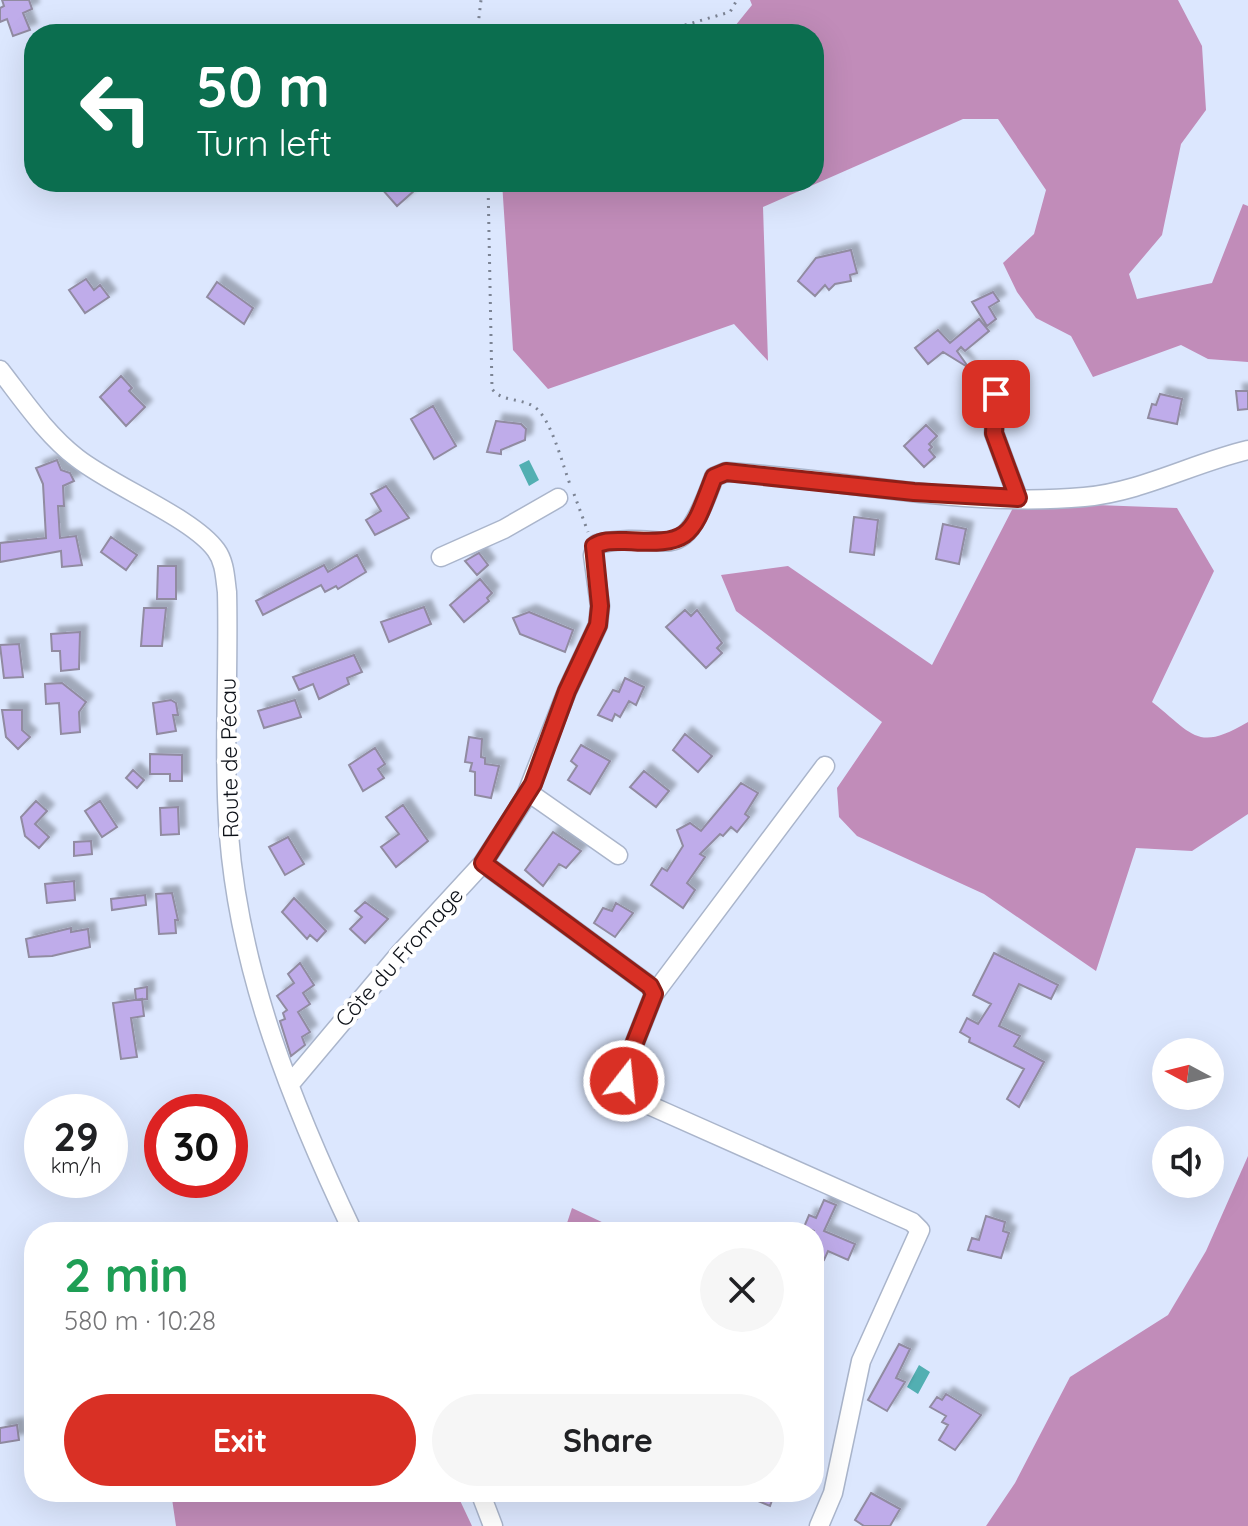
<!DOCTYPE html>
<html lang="en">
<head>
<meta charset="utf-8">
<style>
	:root { --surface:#fff; --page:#f6f6f6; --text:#202124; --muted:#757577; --accent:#d93025 }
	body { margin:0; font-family:Quicksand,sans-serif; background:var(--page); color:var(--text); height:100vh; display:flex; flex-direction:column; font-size:30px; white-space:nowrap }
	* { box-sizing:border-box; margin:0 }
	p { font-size:26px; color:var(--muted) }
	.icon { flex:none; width:44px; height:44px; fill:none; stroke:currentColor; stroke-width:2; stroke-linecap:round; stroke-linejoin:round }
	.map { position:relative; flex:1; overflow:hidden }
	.details { position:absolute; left:24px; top:1222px; width:800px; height:280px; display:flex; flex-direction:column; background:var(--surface); border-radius:32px; box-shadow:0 8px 32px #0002 }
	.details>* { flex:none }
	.banner { position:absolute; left:24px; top:24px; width:800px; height:168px; border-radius:32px; box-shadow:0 8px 32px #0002; background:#0b6e4f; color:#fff; overflow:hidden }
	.needle { width:52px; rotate:277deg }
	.controls { position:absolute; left:1152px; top:1038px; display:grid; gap:16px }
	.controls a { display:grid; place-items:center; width:72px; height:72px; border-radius:50%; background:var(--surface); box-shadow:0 8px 32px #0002; font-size:40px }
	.speed { position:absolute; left:24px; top:1094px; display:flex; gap:16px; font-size:40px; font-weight:700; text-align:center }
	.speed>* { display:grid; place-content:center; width:104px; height:104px; border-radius:50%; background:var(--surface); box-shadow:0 8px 32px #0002; line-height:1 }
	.speed small { font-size:20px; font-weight:400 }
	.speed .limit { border:12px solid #d22; background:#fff; color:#111 }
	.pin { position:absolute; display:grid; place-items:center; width:68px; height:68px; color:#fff; margin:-34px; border-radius:16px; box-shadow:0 4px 12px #0006 }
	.me { position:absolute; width:88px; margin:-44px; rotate:16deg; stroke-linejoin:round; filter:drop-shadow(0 0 6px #0008) }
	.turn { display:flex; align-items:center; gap:28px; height:168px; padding:0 40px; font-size:36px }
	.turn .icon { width:104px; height:104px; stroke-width:2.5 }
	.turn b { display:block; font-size:56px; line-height:68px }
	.round { display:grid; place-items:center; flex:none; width:84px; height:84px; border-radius:42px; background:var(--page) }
	.overview { display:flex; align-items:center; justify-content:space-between; height:136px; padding:0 40px }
	h1 { font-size:48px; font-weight:800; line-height:60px; color:#1e9e55 }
	.button { display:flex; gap:16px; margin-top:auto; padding:16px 40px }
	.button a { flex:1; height:92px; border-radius:48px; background:var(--accent); color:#fff; font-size:32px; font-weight:800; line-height:92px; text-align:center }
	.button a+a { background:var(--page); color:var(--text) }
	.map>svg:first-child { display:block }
	.forest { fill:#c18cb9 }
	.water { fill:#52afb2 }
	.building { fill:#bfacea; stroke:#918ba1; stroke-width:2; filter:url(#shadow) }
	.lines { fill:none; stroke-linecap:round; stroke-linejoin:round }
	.minor-casing { stroke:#aab5cb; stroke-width:21 }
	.path { stroke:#7c8494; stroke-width:3; stroke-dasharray:2 6; stroke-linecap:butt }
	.minor { stroke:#fff; stroke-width:18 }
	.route-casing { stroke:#8d1f18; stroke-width:20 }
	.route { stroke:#d93025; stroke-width:14 }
	.labels { text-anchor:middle; stroke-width:8; stroke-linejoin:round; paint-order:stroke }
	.street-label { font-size:22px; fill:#0c1017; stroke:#fff }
</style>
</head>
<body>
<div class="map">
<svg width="1248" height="1526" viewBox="0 0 1248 1526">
	<defs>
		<filter id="shadow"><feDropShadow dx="7" dy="-7" stdDeviation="2" flood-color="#0004"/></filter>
	</defs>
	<rect width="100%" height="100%" fill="#dce7fe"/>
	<path class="forest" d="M750,0H1178L1202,46L1206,110L1181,144L1162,235L1129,274L1137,299L1212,283L1243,204L1248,206V362L1208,359L1181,345L1093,377L1071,336L1036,318L1017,292L1003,263L1034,234L1046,190L998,119H963L763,207L768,361L734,324L548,389L513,350L502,182H814V34H711L735,26L752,5Z
		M1016,502L1177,508L1214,571L1152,702C1194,735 1197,752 1248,722V814L1192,851L1136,848L1096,971L984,894L857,836L839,817L837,788L882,722L736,611L721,575L788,566L932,665Z
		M1248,1156V1526H986L1015,1483L1070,1377L1168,1315L1206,1251Z
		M572,1208L623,1232H564Z
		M171,1492H456L472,1526H176Z"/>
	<path class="water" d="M529,460L539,480L529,486L519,465Z
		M919,1365L930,1372L918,1394L907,1387Z"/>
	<path class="building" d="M2,0H29L32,9L23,13L30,30L13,36L7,19L0,22V8L4,6Z
		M389,182H424L397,206L381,188Z
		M851,250L857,273L850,275L851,281L835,284L829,290L825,285L815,296L798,281L816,258Z
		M86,279L94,290L100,285L109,297L85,313L69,290Z
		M217,282L253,308L244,324L207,297Z
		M993,292L999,301L989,307L996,319L987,326L972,302Z
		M979,319L989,331L965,351L961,347L957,351L969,368L943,352L928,364L915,348L938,330L950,343Z
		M121,376L132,388L129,391L145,407L126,426L100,397Z
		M1236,391H1248V409L1238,410Z
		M1160,394L1182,399L1177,424L1148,418L1152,404L1156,405Z
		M433,406L456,446L434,459L411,419Z
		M496,421L521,424L526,429L525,440L501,450V454L487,452Z
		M926,425L937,436L929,444L932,447L929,450L935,457L924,467L904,446Z
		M57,460L61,470L70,473L74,481L63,486L64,506H58L60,538L76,536L82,565L62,567L61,551L0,562V543L46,538L43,484L36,468Z
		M386,486L409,518L375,535L366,520L381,511L371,494Z
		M854,517L878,520L874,555L850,552Z
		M943,524L966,529L959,564L936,559Z
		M111,537L137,555L126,570L101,552Z
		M479,553L488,565L477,575L465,561Z
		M357,555L366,572L338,589L336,586L325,592L321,585L263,615L256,601L324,565L328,572Z
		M158,566H176V599H157Z
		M480,579L492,593L487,598L489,601L464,622L450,605Z
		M424,607L431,624L389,642L381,622Z
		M144,608H166L162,646H141Z
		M685,610L691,616L697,610L722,643L717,648L722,653L706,668L666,627Z
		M529,612L573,630L565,652L520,634L513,618Z
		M80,632L79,669L61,671L60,651H52L51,634Z
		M19,644L23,677L4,678L0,645Z
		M354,655L362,672L347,678L349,684L319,699L313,684L299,690L293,677Z
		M625,678L644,687L636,705L629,701L620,717L615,714L612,721L598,715L613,690L619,692Z
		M62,683L86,702L79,712L80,732L61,734L59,703L46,704L45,684Z
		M171,700L176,703L178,715H173L176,731L157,734L153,703Z
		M295,700L301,717L264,728L258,711Z
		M2,710H22V730L30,737L18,749L6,737Z
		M685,734L712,756L698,772L673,750Z
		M469,737L482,739L481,757L485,758V764L499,766L491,798L475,795V772L470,771L472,763L465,762Z
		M581,745L610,761L590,794L568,780L577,766L571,761Z
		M375,748L385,764L378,769L384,778L363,791L349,765Z
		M150,754L182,755V781H170V774H150Z
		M133,770L144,780L137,788L126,778Z
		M644,771L669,791L656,807L630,787Z
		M741,783L758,793L745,814L749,817L737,832L731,827L723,836L720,834L700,854L705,857L687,883L695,890L683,908L651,885L662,868L667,871L683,846L677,830L690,823L701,831Z
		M36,801L47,811L35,824L49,837L39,848L25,836L21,817Z
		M100,801L117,827L102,837L85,811Z
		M403,805L428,841L396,867L381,847L399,834L386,817Z
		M178,807L179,834L161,835L160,808Z
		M553,832L581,851L566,868L559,864L543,886L525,870Z
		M288,837L304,864L285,875L269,847Z
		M91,841L92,854L74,856V842Z
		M74,881L75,900L47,903L45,884Z
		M172,893L178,920H175L176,933L159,934L156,894Z
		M145,895L146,905L112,910L111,899Z
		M294,898L326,931L317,941L310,935L307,939L282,912Z
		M365,902L388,919L365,943L350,929L362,917L355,911Z
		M616,903L633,913L615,937L594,923L603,908L612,911Z
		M71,928V932L88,929L90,947L52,956L29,957L26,939Z
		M994,953L1058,985L1051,999L1019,984L999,1026L1020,1036L1014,1046L1044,1062L1019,1107L1007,1099L1024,1069L969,1042L970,1038L960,1032L967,1018L978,1024L991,1004L973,995Z
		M300,963L314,985L303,993L310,1004L298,1012L310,1032L302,1037L305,1045L291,1056L280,1021L285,1019L283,1013L287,1010L277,996L294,983L288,974Z
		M147,987V999L136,1000L135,989Z
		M142,999L144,1016L131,1018L137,1057L121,1059L113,1003Z
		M824,1200L836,1205L824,1231L855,1244L848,1260L828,1251L824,1260L814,1256V1231L804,1227L809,1215L816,1218Z
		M986,1216L1005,1222L1003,1231L1009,1233L1001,1258L968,1250L972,1238L979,1240Z
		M899,1344L910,1349L896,1378L905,1382L887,1411L868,1400Z
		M946,1394L981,1415L955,1450L939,1440L948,1425L942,1422L946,1416L930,1407L937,1397L942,1400Z
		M17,1425L19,1440L0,1443V1428Z
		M736,1492H775L770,1506Z
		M871,1493L900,1509L890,1526H864L855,1520Z"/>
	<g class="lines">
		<g class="minor-casing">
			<path id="minor" d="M0,370C24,401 46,434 77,458C114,487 193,518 216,550C225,562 225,578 227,592C229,673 223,754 229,835C240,975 293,1106 353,1232
				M996,394L994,433L1018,498
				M441,557L504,529L558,498
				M528,792L618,855
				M483,863L650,986L654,994L624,1070L628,1090L642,1102L912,1222L920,1230L861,1361L833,1493L819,1526
				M654,994L825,766
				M290,1084L401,952L483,863L525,798L567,691L598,625L600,606L593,555L597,544C673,527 678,576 714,477L726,472C845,479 965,508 1084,497C1141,492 1193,463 1248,450
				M480,1492L493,1526"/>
		</g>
		<path class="path" d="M477,34L481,0
			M654,34L730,12L737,0
			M488,182L492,389C502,402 520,398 533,406C551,416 563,467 571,487
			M574,494L588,532"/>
		<use href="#minor" class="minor"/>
	</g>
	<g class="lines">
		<g class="route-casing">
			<path id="route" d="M624,1081V1070L654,994L650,986L483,863L533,784L567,691L598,625L600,606L594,546C604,540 613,541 625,541C692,545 691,537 714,477L726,472L914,492L1018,498L994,433L996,394"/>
		</g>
		<use href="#route" class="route"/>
	</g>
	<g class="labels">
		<g class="street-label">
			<text transform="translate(229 758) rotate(-91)" y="8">Route de Pécau</text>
			<text transform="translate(399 957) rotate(-48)" y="8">Côte du Fromage</text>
		</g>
	</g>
</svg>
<div class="controls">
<a><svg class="needle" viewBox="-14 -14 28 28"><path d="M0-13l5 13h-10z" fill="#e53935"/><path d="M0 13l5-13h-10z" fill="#757577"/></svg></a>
<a><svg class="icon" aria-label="sound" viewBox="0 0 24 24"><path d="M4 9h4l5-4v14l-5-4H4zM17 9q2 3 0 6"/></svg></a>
</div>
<div class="speed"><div>29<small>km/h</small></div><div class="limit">30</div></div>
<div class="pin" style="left:996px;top:394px;background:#d93025"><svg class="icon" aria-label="arrive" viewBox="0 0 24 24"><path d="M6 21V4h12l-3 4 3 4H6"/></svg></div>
<svg class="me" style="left:624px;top:1081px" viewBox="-20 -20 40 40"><circle r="17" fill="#d93025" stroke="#fff" stroke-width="3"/><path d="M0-11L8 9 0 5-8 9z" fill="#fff"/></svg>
<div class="banner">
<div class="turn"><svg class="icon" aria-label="left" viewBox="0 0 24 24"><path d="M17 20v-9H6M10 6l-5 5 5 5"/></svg><div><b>50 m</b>Turn left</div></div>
</div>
<section class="details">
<div class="overview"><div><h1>2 min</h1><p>580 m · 10:28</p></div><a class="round"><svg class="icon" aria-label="close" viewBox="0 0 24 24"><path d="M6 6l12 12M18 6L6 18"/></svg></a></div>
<div class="button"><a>Exit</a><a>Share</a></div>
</section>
</div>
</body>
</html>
